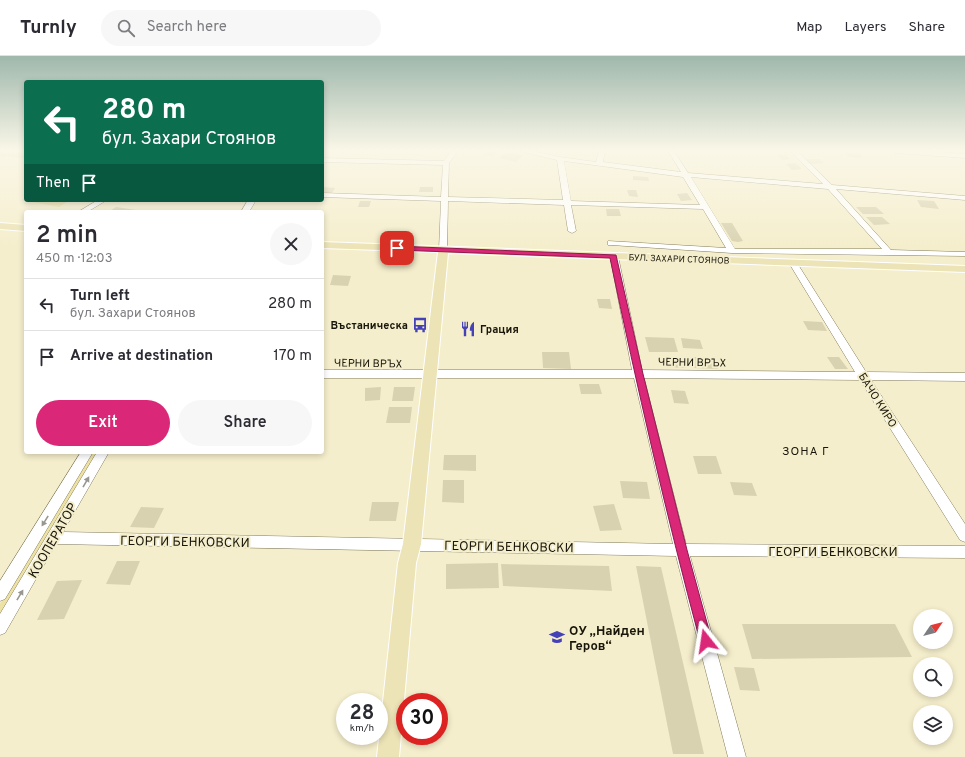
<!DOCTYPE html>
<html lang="en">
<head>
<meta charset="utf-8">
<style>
	:root { --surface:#fff; --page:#f7f7f7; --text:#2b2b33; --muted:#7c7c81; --line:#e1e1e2; --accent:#db2777 }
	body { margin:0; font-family:Overpass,sans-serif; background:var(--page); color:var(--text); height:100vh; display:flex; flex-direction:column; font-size:15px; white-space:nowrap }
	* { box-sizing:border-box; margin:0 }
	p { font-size:13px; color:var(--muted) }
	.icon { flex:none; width:22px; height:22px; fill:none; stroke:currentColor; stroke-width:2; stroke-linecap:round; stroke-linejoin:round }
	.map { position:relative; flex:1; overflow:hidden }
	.details { position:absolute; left:24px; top:154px; width:300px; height:244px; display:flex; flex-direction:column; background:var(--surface); border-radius:4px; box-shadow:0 2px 6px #0003 }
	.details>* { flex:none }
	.top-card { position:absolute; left:24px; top:24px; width:300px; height:122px; border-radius:4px; box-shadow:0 2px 6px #0003; background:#0b6e4f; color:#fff; overflow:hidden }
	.needle { width:26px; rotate:55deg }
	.tools { position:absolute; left:913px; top:553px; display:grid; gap:8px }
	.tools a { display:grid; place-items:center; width:40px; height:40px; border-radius:50%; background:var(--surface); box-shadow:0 2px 6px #0003; font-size:20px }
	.speed { position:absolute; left:336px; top:637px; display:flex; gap:8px; font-size:20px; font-weight:700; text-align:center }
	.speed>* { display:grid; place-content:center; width:52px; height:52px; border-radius:50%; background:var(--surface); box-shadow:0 2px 6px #0003; line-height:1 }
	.speed small { font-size:10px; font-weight:400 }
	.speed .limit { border:6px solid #d22; background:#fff; color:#111 }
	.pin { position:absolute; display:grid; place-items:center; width:34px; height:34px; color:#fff; margin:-17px; border-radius:8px; box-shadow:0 2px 6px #0006 }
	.me { position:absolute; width:44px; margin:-22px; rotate:345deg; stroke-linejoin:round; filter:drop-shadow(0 0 3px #0008) }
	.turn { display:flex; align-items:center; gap:14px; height:84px; padding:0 12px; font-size:18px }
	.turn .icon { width:52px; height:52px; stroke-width:2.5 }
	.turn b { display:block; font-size:28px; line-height:34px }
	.then { display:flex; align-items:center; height:38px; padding:0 12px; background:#0003; gap:8px; font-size:15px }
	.round { display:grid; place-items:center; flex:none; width:42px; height:42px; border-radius:21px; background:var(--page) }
	.overview { display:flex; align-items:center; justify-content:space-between; height:68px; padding:0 12px }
	h1 { font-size:24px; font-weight:600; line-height:30px }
	.primary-button { display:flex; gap:8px; margin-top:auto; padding:8px 12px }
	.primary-button a { flex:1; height:46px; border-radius:24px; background:var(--accent); color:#fff; font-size:16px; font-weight:600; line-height:46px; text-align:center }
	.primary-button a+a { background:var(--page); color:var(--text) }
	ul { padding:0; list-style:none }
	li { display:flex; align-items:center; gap:12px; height:52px; padding:0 12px; border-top:1px solid var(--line) }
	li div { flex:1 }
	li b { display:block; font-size:15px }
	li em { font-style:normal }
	header { display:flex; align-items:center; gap:24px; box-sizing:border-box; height:56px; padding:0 20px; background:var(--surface); border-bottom:1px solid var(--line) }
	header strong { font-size:19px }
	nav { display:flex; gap:22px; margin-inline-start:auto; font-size:14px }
	.search { width:280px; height:36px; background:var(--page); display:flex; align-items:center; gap:10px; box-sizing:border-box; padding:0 14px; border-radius:22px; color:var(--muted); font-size:15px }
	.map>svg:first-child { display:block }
	.green { fill:#ede1a3 }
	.building { fill:#d9d2b1 }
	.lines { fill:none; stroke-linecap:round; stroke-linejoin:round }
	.minor-casing { stroke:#827c5d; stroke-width:1 }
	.major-casing { stroke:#fff; stroke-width:2 }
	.minor { fill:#fff; fill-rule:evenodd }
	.major { fill:#ece3b6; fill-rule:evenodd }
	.oneway { fill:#979691 }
	.route { fill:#db2777; stroke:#8e194d }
	.labels { text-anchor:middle; stroke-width:4; stroke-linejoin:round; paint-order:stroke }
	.far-street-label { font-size:9px; fill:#18160a; stroke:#f5eecc }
	.poi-label { font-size:11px; font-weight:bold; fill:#18160a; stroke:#f5eecc; text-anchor:end }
	.street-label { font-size:11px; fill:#18160a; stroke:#f5eecc }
	.neighbourhood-label { font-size:12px; letter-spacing:1px; fill:#18160a; stroke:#f5eecc }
	.near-street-label { font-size:13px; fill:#18160a; stroke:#f5eecc }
	.near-poi-label { font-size:13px; font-weight:bold; fill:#18160a; stroke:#f5eecc; text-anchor:start }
</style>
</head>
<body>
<header>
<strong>Turnly</strong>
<div class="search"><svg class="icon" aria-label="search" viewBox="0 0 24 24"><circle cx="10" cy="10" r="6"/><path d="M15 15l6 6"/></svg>Search here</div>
<nav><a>Map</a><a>Layers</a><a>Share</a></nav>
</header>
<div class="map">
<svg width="965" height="701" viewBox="0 0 965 701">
	<rect width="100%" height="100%" fill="#f5eecc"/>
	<path class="green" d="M26,141V144H70L59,151L22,144Z
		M93,396H97L0,558V548Z"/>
	<path class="building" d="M0,95L26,96V103L7,100L4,101L0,100Z
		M485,95H497L493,100L483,98Z
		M506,96L523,99L516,106L499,102Z
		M845,96L859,97L863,102L848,101Z
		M777,99H786L791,103L782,104Z
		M805,103H819L824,107L810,108Z
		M795,107L802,113L792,114L786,108Z
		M633,120L648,121L649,125L633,124Z
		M324,131L335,132L332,137H322Z
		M420,131H433V136H419Z
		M627,134H636L638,141L629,140Z
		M687,137L692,144L681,145L677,138Z
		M917,144L934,145L939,153L921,151Z
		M360,145H371L369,151H358Z
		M116,151L136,154L133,156H108Z
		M856,151H876L884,158H863Z
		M606,153H619L621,160H607Z
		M866,161H882L890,168L874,169Z
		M721,167H732L743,185L738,186L732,185Z
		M333,219L351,220L348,230L330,229Z
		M597,243H610L612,253L599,252Z
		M803,265L822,266L827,275L808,274Z
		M645,281L674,282L678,296H649Z
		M681,282L700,284L703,293L683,292Z
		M542,296H569L571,313L543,312Z
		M661,301L685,302L688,312L663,311Z
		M689,301H713L718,313L693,312Z
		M827,301H839L848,313H835Z
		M579,328H599L602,338H581Z
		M381,331L380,344L365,345V332Z
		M394,331H415L413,345H392Z
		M671,334L685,335L689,348L674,347Z
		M389,351H412L410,367H386Z
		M444,399H476V415L443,414Z
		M693,400H716L722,418H698Z
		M443,424H464V447L442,446Z
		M620,425L647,426L650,443L623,442Z
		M730,426L752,427L757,440L734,439Z
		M372,446H399L396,465H369Z
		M614,448L622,474L600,475L593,450Z
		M141,451L164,452L154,472L130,471Z
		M117,505H140L130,529L106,528Z
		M498,507L499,532L446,533V508Z
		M501,508L609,510L612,535L503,530Z
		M636,510L661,511L704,698H673Z
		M82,524L64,563L37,564L57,525Z
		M742,568H895L912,601L752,603Z
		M734,611L754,612L760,635L740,634Z"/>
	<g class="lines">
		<g class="minor-casing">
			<path id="minor" d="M451,95H458L449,107L448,141L563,144L557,104L519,95H533L560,101L596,106L599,95H605L603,106L681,116L668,95H674L688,117L823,128L790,95H797L832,129L965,140V144L836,133L891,194L965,196V200L732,197L611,189H608V185L726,192L703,153L571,149L576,175L572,177L568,175L564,149L448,145L447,194L443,196L439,194L441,145L322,141V137L441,141L443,109L322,106V102L444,105ZM564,105L683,121L700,149L571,145ZM691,121L828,133L882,193H735Z
				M893,95H927L965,98V102L896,97Z
				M98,144H107L87,156H78Z
				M248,144H256L249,156H241Z
				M611,198H617L618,200L642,314L855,316L789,207L793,204L797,207L866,316L965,317V325L871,324L965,468V486L960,484L860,324L644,322L686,488L965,490V502L690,500L746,701H728L676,500L56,488L5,577L0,579V558L97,396H109L63,476L673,488L634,322H322V314H632L610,200Z
				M81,396H93L5,543L0,545V525Z"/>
		</g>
		<g class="major-casing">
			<path id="major" d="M0,167L26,169V175L0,173Z
				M322,186L965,210V216L448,197L421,488L416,507L399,701H377L398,507L403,488L438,196L322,192Z"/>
		</g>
		<use href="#minor" class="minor"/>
		<use href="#major" class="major"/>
	</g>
	<defs><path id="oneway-solid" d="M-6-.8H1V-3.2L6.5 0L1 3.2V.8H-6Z"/></defs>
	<g class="oneway">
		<use href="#oneway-solid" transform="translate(86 426) rotate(-60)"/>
		<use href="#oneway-solid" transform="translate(45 465) rotate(122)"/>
		<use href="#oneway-solid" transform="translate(20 539) rotate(-59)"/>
	</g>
	<linearGradient id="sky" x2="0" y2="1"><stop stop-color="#9fb8ac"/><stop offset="0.49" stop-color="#faf7e8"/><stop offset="1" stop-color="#faf7e8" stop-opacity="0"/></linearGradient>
	<rect width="965" height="193" fill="url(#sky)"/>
	<path class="route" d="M395,190L616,199L643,318L687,494L712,585L710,590L706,591L702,590L700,585C666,458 637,331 610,202L397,194L394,192Z"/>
	<defs>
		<g id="bus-bare" transform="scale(1.2)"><path d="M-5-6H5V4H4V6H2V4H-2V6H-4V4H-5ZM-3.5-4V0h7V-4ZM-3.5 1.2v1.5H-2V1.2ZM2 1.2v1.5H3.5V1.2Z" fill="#4541b7" stroke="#f5eecc" stroke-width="2.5" paint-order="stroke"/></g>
		<g id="restaurant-bare" transform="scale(1.2)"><path d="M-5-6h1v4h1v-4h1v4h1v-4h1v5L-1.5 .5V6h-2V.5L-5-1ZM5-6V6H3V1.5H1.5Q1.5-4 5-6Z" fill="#4541b7" stroke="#f5eecc" stroke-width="2.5" paint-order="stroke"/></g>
		<g id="school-bare" transform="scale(1.2)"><path d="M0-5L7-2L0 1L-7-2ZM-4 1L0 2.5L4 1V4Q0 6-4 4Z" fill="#4541b7" stroke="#f5eecc" stroke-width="2.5" paint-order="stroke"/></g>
	</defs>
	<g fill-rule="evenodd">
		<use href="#bus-bare" x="420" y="269"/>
		<use href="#restaurant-bare" x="468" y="273"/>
		<use href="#school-bare" x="557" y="581"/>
	</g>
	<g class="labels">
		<g class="far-street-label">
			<text transform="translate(679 203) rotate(2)" y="3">БУЛ. ЗАХАРИ СТОЯНОВ</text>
		</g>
		<g class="poi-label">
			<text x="408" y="273">Въстаническа</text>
			<text x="480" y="277" text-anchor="start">Грация</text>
		</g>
		<g class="street-label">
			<text transform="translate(692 306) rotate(1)" y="4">ЧЕРНИ ВРЪХ</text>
			<text transform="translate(368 307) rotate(1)" y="4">ЧЕРНИ ВРЪХ</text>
			<text transform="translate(878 344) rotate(58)" y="4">БАЧО КИРО</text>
		</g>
		<g class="neighbourhood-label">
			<text x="806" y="399">ЗОНА Г</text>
		</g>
		<g class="near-street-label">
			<text transform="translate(52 484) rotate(-60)" y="5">КООПЕРАТОР</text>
			<text transform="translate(185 485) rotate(1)" y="5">ГЕОРГИ БЕНКОВСКИ</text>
			<text transform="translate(509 490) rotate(1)" y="5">ГЕОРГИ БЕНКОВСКИ</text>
			<text x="833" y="500">ГЕОРГИ БЕНКОВСКИ</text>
		</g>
		<g class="near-poi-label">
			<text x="569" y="579">ОУ „Найден<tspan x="569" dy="15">Геров“</tspan></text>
		</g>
	</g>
</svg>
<div class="tools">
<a><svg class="needle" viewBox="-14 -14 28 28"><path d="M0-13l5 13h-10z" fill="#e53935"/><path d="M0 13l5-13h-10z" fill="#7c7c81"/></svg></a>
<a><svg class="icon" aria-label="search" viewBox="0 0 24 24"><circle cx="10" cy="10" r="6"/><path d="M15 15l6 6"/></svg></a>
<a><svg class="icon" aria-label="layers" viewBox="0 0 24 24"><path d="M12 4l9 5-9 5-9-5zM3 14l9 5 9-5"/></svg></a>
</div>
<div class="speed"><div>28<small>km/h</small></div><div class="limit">30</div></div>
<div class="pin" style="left:397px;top:192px;background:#d93025"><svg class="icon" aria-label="arrive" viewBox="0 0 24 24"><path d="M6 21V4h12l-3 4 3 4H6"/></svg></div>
<svg class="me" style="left:706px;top:585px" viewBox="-20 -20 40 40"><path d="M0-17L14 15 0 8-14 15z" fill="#db2777" stroke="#fff" stroke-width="4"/></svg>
<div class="top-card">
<div class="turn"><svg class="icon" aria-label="left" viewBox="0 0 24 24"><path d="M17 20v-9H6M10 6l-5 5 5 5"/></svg><div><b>280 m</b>бул. Захари Стоянов</div></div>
<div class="then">Then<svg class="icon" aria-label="arrive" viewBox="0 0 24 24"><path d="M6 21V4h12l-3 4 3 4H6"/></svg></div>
</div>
<section class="details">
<div class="overview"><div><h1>2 min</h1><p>450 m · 12:03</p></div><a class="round"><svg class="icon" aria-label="close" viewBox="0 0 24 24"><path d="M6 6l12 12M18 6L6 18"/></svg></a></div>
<ul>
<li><svg class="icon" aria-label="left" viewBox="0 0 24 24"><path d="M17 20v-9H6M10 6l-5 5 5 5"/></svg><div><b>Turn left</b><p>бул. Захари Стоянов</p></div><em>280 m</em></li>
<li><svg class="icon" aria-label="arrive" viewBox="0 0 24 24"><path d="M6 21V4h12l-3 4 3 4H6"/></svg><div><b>Arrive at destination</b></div><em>170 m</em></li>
</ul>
<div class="primary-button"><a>Exit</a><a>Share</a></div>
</section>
</div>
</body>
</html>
